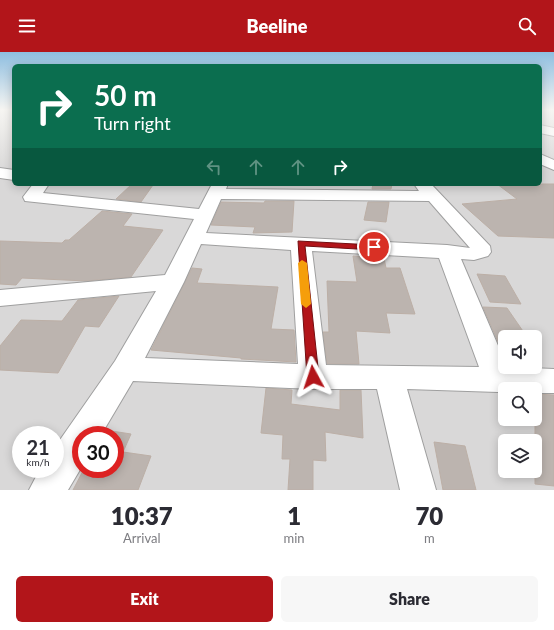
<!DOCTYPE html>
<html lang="en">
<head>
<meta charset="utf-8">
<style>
	:root { --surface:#fff; --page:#f7f7f7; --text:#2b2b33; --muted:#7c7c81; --accent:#b2151a }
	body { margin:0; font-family:Lato,sans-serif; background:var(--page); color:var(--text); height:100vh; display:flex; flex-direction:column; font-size:15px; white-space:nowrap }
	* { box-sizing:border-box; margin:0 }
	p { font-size:13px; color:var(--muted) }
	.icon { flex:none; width:22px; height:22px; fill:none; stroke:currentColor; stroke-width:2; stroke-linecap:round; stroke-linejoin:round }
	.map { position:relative; height:438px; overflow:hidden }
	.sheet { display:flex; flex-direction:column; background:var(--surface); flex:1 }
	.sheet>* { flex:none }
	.guide { position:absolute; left:12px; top:12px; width:530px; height:122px; border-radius:6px; box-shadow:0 2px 10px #0003; background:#0b6e4f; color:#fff; overflow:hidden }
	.buttons { position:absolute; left:498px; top:278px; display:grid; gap:8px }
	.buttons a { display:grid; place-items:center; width:44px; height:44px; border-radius:6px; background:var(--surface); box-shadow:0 2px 10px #0003; font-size:20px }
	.speed { position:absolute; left:12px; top:374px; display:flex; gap:8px; font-size:20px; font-weight:700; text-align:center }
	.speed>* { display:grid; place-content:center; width:52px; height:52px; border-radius:50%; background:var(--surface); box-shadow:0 2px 10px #0003; line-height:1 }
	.speed small { font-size:10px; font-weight:400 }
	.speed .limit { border:6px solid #d22; background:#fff; color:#111 }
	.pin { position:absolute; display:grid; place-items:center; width:34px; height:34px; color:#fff; margin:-17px; border:2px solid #fff; border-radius:50%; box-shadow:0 1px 4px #0007 }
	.me { position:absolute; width:44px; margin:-22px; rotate:355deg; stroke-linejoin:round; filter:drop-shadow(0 0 3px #0008) }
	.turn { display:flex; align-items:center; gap:14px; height:84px; padding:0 16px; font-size:18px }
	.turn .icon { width:52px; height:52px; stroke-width:2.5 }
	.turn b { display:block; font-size:28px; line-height:34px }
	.lanes { display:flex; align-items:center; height:38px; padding:0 16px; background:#0003; justify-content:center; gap:20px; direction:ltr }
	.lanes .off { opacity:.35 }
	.eta { display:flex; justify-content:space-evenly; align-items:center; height:68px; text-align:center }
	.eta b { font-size:24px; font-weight:800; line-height:28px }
	.cta { display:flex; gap:8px; margin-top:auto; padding:8px 16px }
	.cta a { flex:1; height:46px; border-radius:6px; background:var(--accent); color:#fff; font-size:16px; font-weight:800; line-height:46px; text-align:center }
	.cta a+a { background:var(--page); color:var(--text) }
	header { display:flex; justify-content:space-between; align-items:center; height:52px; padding:0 16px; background:var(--accent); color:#fff; font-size:18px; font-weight:800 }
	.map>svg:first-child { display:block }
	.residential { fill:#d9d8d8; fill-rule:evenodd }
	.building { fill:#bcb4af; stroke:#bcafa6 }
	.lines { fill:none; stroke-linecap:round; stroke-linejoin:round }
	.street-casing { stroke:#9f9f9f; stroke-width:2 }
	.street { fill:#fff; fill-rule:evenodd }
	.route { fill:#b2151a; stroke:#740e11 }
	.slow { fill:#f59e0b }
</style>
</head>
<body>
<header><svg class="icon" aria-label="menu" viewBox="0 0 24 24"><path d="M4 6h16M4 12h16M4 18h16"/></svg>Beeline<svg class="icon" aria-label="search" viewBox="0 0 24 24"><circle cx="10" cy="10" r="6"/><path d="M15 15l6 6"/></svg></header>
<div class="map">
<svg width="554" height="438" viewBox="0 0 554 438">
	<rect width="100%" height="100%" fill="#ece8e2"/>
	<path class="residential" d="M0,58H14V132H540V58H554V438H0ZM505,285H535V315H505ZM505,337H535V367H505ZM21,383H55V417H21ZM81,383H115V417H81ZM505,389H535V419H505Z"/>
	<path class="building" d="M132,132L153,133L141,150L116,147Z
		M373,132H392L391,137H372Z
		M497,132H554V186L498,184L462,152L517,147Z
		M265,149H294L292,180L253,181L255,175L211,173L221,150L264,151Z
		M368,150H389L386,170L364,168Z
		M102,159L132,162L123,174L163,178L131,225L86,229L22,226L16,233L0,232V189L62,191L65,188H69Z
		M353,204L384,206L386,216H400L415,262L386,261L390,281L356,279L359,312H327L323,280H329L327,229L357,230Z
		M192,216L202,217L197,231L278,235L271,277L294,278L296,310L241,307V306L151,298Z
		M477,222L505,224L521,252L490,250Z
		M119,244L99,275L85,274L58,321L0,318V294L21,268L62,269L78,248Z
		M483,255L507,256L527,285H505V306Z
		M266,336L292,338L291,352L340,358V338H361L363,386L325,380L326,409L313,408V438H288L290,407H282L283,383L261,381Z
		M535,342L554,343V434L535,432Z
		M105,378L131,382L123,400L151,404L138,438H73L84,417H115V383H103Z
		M434,390L465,394L476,438H443Z"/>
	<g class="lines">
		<g class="street-casing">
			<path id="street" d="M540,73L554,76V84L540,81Z
				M540,102L554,108V118L540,112Z
				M0,116L14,118V128L0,126Z
				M33,132H49L43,141L199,157L212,132H228L226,137L419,139L414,132H431L490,194L491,200L488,204L474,208L461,207L505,310V315L554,317V341H535V337H505V340H498L407,337L436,438H400L377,337H313L133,329L101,383H81V416L68,438H29L40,417H55V395L115,309L156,239L0,254V238L165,223L194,167L25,149L23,145ZM221,147L429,149L470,196L447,193L206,181ZM201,192L291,198L298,312L145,306L184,230ZM312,199L439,206L479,315L326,313Z"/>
		</g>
		<use href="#street" class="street"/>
	</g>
	<linearGradient id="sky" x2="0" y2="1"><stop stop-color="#8ebee0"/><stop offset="0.48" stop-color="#f6f5f2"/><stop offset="1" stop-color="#f6f5f2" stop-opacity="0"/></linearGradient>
	<rect width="554" height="120" fill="url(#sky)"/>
	<path class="route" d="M298,189L374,193L378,195L374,198L305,194L319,325L317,329L313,330L308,329L307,325Z"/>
	<path class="slow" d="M302,208L307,211L311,252L306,256L301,252L298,211Z"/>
</svg>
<div class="buttons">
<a><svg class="icon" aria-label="sound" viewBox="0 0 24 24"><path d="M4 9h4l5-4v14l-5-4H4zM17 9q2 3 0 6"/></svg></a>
<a><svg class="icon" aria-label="search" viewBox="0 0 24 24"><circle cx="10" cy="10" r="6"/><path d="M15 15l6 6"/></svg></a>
<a><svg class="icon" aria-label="layers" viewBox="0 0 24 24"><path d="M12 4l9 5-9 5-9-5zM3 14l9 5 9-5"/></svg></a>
</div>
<div class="speed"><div>21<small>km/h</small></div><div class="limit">30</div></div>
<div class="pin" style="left:374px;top:195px;background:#d93025"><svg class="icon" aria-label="arrive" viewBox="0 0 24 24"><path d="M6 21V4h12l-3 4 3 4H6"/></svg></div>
<svg class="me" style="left:313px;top:325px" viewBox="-20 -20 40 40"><path d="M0-17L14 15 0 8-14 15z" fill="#b2151a" stroke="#fff" stroke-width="4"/></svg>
<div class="guide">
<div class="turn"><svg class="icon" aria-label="right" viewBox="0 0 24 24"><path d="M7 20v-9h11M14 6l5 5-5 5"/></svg><div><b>50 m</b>Turn right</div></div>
<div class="lanes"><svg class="icon off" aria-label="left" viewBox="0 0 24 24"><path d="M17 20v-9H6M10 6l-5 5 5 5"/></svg><svg class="icon off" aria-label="ahead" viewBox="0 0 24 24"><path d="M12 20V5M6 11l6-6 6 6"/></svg><svg class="icon off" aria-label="ahead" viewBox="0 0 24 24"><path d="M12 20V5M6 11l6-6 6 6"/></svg><svg class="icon" aria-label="right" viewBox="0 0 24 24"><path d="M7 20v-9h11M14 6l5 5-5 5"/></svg></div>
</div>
</div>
<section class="sheet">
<div class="eta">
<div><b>10:37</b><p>Arrival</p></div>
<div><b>1</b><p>min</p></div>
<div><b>70</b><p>m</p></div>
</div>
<div class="cta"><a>Exit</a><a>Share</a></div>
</section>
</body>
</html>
